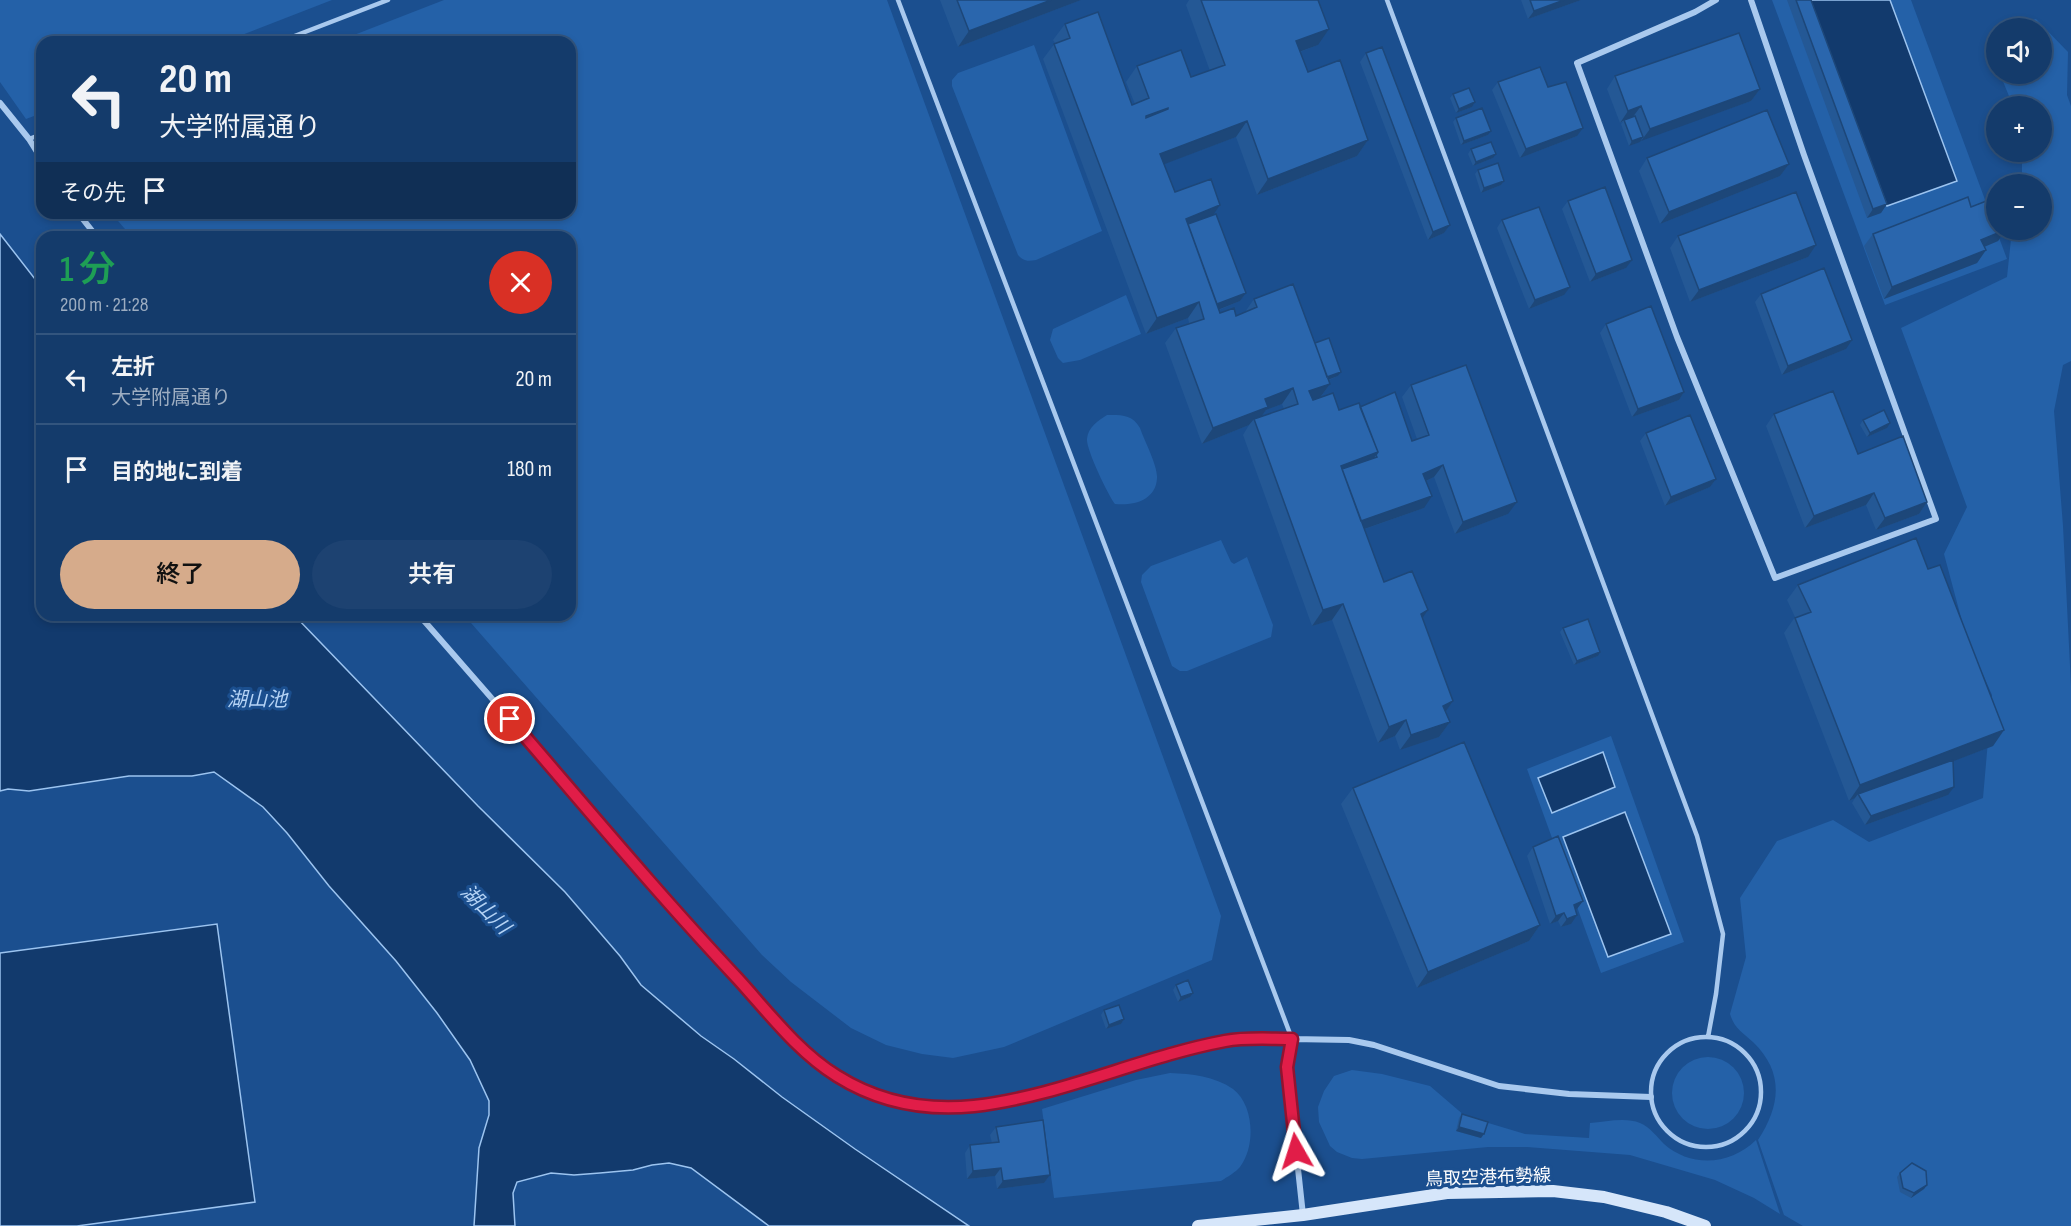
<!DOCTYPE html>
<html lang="ja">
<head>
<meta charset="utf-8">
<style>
	:root { --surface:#143b6b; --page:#1d4271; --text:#f1f3f6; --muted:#9dadc1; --line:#33557e; --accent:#d6ab8b }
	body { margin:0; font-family:"Sofia Sans Condensed","Noto Sans JP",sans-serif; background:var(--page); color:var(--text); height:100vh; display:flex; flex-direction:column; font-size:22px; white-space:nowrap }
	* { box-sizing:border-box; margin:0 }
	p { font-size:20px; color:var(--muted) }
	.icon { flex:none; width:33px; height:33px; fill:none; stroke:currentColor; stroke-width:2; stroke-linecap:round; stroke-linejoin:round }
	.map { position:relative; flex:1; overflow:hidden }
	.side { position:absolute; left:36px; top:231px; width:540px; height:390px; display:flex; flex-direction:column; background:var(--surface); border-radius:18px; box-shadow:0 3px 9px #0003,0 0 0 2px var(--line) }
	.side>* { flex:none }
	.guide { position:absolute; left:36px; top:36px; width:540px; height:183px; border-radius:18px; box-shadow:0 3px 9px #0003,0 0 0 2px var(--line); background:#143b6b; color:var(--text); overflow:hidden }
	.fabs { position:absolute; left:1986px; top:18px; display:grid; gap:12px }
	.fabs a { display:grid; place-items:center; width:66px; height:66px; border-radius:50%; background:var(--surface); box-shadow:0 3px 9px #0003,0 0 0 2px var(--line); font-size:30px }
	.pin { position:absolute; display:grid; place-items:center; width:51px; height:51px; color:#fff; margin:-26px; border:3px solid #fff; border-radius:50%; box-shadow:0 2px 6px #0007 }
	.me { position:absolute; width:66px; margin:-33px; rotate:354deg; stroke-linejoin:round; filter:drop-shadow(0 0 4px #0008) }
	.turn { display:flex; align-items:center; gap:21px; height:126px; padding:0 24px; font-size:27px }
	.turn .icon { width:78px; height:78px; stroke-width:2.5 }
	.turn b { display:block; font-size:42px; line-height:51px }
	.then { display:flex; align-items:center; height:57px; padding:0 24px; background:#0003; gap:12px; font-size:22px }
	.round { display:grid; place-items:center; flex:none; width:63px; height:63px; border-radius:32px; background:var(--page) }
	.head { display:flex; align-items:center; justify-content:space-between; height:102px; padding:0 24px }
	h1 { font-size:36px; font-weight:600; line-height:45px; color:#1e9e55 }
	.action { display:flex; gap:12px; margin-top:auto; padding:12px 24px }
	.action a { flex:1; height:69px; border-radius:36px; background:var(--accent); color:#111; font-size:24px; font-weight:600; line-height:69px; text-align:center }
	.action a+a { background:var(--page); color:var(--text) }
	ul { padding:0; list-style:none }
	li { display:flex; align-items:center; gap:18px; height:90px; padding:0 24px; border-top:2px solid var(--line) }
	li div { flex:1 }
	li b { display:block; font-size:22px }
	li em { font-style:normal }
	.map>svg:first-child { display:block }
	.green { fill:#2461a8 }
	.water { fill:#123a6d; stroke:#9cc4f0; stroke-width:1.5 }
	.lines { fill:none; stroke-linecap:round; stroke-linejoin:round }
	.service { stroke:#a9c9ee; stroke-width:4.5 }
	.minor { stroke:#a9c9ee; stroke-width:6 }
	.secondary { stroke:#d6e6fa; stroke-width:12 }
	.wall { fill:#245895; fill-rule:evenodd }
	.shaded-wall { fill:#1d4779 }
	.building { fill:#2a66ad; stroke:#1d4779; stroke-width:1.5; fill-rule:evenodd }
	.route-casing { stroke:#92132f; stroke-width:15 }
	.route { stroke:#e11d48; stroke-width:10 }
	.labels { text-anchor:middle; stroke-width:6; stroke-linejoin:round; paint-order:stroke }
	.street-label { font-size:18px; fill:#fff; stroke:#1b4f8f }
	.water-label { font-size:20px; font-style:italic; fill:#b5d3f5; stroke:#1b4f8f }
</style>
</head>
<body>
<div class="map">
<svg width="2071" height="1226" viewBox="0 0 2071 1226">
	<rect width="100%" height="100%" fill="#1b4f8f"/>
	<path class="green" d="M0,0H332L224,42H42V113L26,119L0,82Z
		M444,0H887L1221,916L1212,960L1004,1047L953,1058L922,1054L886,1045L851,1028L791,982L762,955L464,615H570V237H132L111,213H570V42H336Z
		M1772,0H1911L2007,259L1885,305Z
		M2036,19L2068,52L2067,95L2071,106V361L2063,365L2054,411L2063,526L2071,686V1226H1803L1784,1215L1758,1140C1780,1106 1785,1073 1753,1042C1743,1033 1734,1028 1730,1014L1746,957L1740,898L1777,841L1833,820L1869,842L1983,798L1992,695L1966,636L1944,554L1967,507L1901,328L2007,277L2012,230H2042V184H2020L2022,177V152H2042V106H2013L2000,74H2042V28H2009L2018,23Z
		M1034,45L1102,231L1036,260C1029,261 1024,262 1018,255L952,86V80L958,73Z
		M1126,295L1141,334L1080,360L1063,363L1058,358L1050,340L1053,329Z
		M1107,415C1121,415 1132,414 1140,428C1144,440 1158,466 1157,478C1156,500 1134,506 1115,504C1108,495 1086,449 1087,439C1088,427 1098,421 1107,415Z
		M1221,540L1231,562L1234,564L1247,557L1273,625L1271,637L1187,671H1180L1172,666L1141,582L1142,575L1151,566Z
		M1611,736L1684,942L1601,973L1527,769Z
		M1672 1093a36 36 0 1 1 72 0a36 36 0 1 1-72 0Z
		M1352,1070L1382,1074L1430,1086L1465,1116L1525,1134L1589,1138L1590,1123C1606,1122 1625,1117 1640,1123C1650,1127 1657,1137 1664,1144C1691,1168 1731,1165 1756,1140L1780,1214L1754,1198L1715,1180L1630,1155L1527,1147H1488L1362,1159L1352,1158L1337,1152L1330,1146L1319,1122L1318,1107L1324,1091L1334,1076Z
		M1170,1073C1192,1074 1214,1076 1233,1089C1254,1105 1256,1146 1240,1167C1236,1172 1227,1177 1221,1181L1054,1198L1042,1109L1136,1080Z"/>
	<path class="water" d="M1810,0H1890L1957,181L1887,206Z
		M0,234L42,288V615H294L478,806L565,892L620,956L641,985L701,1036L734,1059L782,1097L855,1149L969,1226H769L691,1168L669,1163L652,1165L633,1170L600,1173L574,1175L551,1173L517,1182L513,1193L515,1226H474L479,1148L489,1115V1101L470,1060L437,1013L396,961L329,886L287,833L263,807L214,772L192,776H129L29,791L8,789L0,791Z
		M1603,752L1615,787L1552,813L1538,778Z
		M1625,812L1671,934L1608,957L1563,837Z
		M217,924L255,1202L77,1226H0V953Z"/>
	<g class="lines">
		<path class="service" d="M898,0L1292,1039
			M1387,0L1697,836L1723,934L1716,994L1708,1037
			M279,42L388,0
			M29,139L42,134
			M1651 1092a55 55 0 1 1 110 0a55 55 0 1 1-110 0Z"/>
		<path class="minor" d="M1716,0L1695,12L1577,63L1677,337L1775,578L1936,519L1804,155L1751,0
			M0,103L29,139L42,160
			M78,213L97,237
			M419,615L715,954L794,1039L814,1060L835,1076L889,1101L919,1107L946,1108L1011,1101L1058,1089L1114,1070L1227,1040L1292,1039L1349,1040L1374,1045L1499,1086L1569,1094L1651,1097
			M1292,1039L1287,1067L1303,1215"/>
		<path class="secondary" d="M1198,1226L1303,1215L1447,1193L1553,1191L1604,1197L1666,1212L1705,1226"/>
	</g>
	<path class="wall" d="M940,0H1081L958,47Z
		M1189,0H1318V45L1300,52L1308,72L1368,140L1357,156L1257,195L1236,137L1164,164L1175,192L1214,215L1246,293L1240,301L1219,310L1220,313L1236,316L1245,312L1254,299L1315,343L1341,372L1338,376L1329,380L1330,384L1320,398L1339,410L1360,407L1412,441L1417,439L1402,397L1411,385L1508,514L1455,534L1434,477L1426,481L1424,508L1365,529L1384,582L1423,618L1453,701L1446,711L1450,722L1439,737L1400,750L1395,736L1378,743L1332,620L1312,626L1243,435L1249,425L1202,444L1165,343L1176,328L1189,323L1188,318L1146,334L1043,59L1055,43L1053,40L1065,24L1132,105L1135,104L1126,82L1137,66L1191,77L1210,71L1186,5ZM1282,404L1284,409L1261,417L1266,410Z
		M1521,0H1581L1528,19Z
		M1787,0H1811L1887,204L1881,213L1867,218Z
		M1366,53L1450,225L1444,233L1428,240L1360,62Z
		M1615,76L1760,89L1751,101L1641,140L1629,146L1621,124L1623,122L1620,123L1607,89Z
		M1498,82L1548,87L1577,136L1520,158L1492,90Z
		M1453,94L1475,102L1472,107L1456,113L1450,98Z
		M1456,118L1491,131L1488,135L1461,145L1453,122Z
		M1471,149L1493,158L1473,166L1468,154Z
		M1647,158L1789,164L1780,176L1660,224L1639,171Z
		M1478,170L1504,181L1501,185L1481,193L1475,174Z
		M1568,201L1626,268L1590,282L1562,209Z
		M1971,207L1996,230H2006L1998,241L1984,247L1986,250L1977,263L1884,299L1864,246L1873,234Z
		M1502,220L1564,295L1529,309L1497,228Z
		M1678,236L1808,257L1690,302L1670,248Z
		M1761,294L1846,349L1782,375L1755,302Z
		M1606,324L1684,392L1679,400L1632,417L1600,333Z
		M1774,414L1858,454L1927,502L1919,514L1876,530L1866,505L1805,528L1766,426Z
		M1863,420L1887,428L1867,437L1860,425Z
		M1646,433L1716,479L1710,487L1665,506L1640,441Z
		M1928,569L2004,730L1993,746L1953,761L1948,795L1865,825L1852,803L1855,798L1849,801L1784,633L1795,617L1787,600L1798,585Z
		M1563,628L1598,656L1574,665L1560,632Z
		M1353,788L1540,925L1529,941L1417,988L1341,804Z
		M1533,847L1583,901L1575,910L1571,924L1561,927L1558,921L1550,924L1527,856Z
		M1176,985L1190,997L1178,1002L1173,990Z
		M1104,1010L1124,1019L1121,1024L1106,1029L1101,1015Z
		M1462,1114L1481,1138L1456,1131L1459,1118Z
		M996,1127L1050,1175L1044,1183L997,1189L995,1176L967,1179L965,1153L970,1145L992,1143L990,1135Z
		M1900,1173L1927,1185L1924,1189L1911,1198L1900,1192L1897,1177Z"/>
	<path class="shaded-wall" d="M1051,0H1081L958,47L969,31Z
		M1564,0H1581L1528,19L1534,11Z
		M1329,29L1318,45L1285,57L1296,41Z
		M1760,89L1751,101L1641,141L1650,129Z
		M1475,102L1472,107L1456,113L1459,109Z
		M1641,106L1632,118L1624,120L1620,123L1628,111Z
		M1247,121L1236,137L1149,170L1160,154Z
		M1583,128L1577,136L1520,158L1526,149Z
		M1491,131L1488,135L1461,145L1464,141Z
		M1643,137L1640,142L1629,146L1632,141Z
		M1368,140L1357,156L1257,195L1268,179Z
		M1496,154L1493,158L1473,166L1476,162Z
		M1789,164L1780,176L1660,224L1669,212Z
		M1504,181L1501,185L1481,193L1484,188Z
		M1887,204L1881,213L1867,218L1873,209Z
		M1220,205L1209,221L1183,231L1186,219Z
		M1450,225L1444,233L1428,240L1433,232Z
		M2005,230H2006L1998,241L1972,252L1981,240Z
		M1816,245L1808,257L1690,302L1699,290Z
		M1986,250L1977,263L1884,299L1892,287Z
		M1632,260L1626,268L1590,282L1596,274Z
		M1570,287L1564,295L1529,309L1535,300Z
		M1246,293L1240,301L1205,315L1211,307Z
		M1199,302L1188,318L1146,334L1157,318Z
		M1852,340L1846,349L1782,375L1788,366Z
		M1341,372L1338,376L1314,385L1317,381Z
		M1330,384L1319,399L1298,407L1309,391Z
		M1293,388L1282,404L1266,410L1257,423L1254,419L1249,425L1202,444L1213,428L1265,399Z
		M1684,392L1679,400L1632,417L1638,409Z
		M1890,423L1887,428L1867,437L1870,433Z
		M1378,452L1367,468L1342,477L1341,466Z
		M1443,465L1434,477L1415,486L1423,474Z
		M1716,479L1710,487L1665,506L1671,497Z
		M1874,493L1866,505L1805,528L1814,516Z
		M1432,496L1424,508L1350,534L1359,522Z
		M1517,502L1508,514L1455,534L1463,522Z
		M1927,502L1919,514L1876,530L1885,518Z
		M1343,604L1332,620L1312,626L1323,610Z
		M1428,610L1417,626L1421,614Z
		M1600,652L1598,656L1574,665L1577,661Z
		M1453,701L1442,717L1443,706Z
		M1406,720L1395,736L1378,743L1389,727Z
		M1450,722L1439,737L1400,750L1411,735Z
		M2004,730L1993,746L1860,797L1858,794L1855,798L1849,801L1860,785Z
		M1954,787L1948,795L1865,825L1871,816Z
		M1583,901L1577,909L1568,914L1574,905Z
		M1564,913L1558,921L1550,924L1556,916Z
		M1577,915L1571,924L1561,927L1567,919Z
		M1540,925L1529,941L1417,988L1428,972Z
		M1193,993L1190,997L1178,1002L1181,997Z
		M1124,1019L1121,1024L1106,1029L1109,1025Z
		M1459,1127L1484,1134L1481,1138L1456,1131Z
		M1001,1168L995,1176L967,1179L973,1171Z
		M1050,1175L1044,1183L997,1189L1003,1181Z
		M1927,1185L1924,1189L1911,1198L1914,1193Z"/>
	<path class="building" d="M957,0H1051L969,31Z
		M1201,0H1318L1329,29L1296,41L1308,72L1340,60L1368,140L1268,179L1247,121L1160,154L1175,192L1211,179L1220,205L1186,219L1220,313L1234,308L1236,316L1257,307L1254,299L1293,284L1330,384L1309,391L1313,400L1333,393L1339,410L1359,403L1378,452L1341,466L1384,582L1412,571L1428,610L1421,614L1453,701L1443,706L1450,722L1411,735L1406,720L1389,727L1343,604L1323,610L1254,419L1298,404L1293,388L1265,399L1268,407L1213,428L1176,328L1204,319L1199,302L1157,318L1054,44L1070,38L1065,24L1098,12L1132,105L1149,98L1137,66L1181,50L1191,77L1225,65ZM1168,108V109L1146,118V116Z
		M1530,0H1564L1534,11Z
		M1796,0H1811L1887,204L1873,209Z
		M1739,33L1760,89L1650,129L1641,106L1628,111L1615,76Z
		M1382,47L1450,225L1433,232L1366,53Z
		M1540,67L1548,87L1566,82L1583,128L1526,149L1498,82Z
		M1469,88L1475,102L1459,109L1453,94Z
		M1482,108L1491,131L1464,141L1456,118Z
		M1767,110L1789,164L1669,212L1647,158Z
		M1635,116L1643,137L1632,141L1624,120Z
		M1491,142L1496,154L1476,162L1471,149Z
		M1498,163L1504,181L1484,188L1478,170Z
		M1605,187L1632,260L1596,274L1568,201Z
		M1796,192L1816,245L1699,290L1678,236Z
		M1968,197L1971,207L1994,198L1996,205V230H2005L1981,240L1986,250L1892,287L1873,234Z
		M1539,207L1570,287L1535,300L1502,220Z
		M1216,214L1246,293L1217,304L1188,224Z
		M1824,268L1852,340L1788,366L1761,294Z
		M1651,306L1684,392L1638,409L1606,324Z
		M1329,338L1341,372L1327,377L1315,343Z
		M1466,365L1517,502L1463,522L1443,465L1423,474L1432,496L1361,521L1342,469L1377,457L1376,455L1378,452L1360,407L1395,392L1412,441L1429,435L1411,385Z
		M1833,391L1858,454L1903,436L1927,502L1885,518L1874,493L1814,516L1774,414Z
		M1884,410L1890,423L1870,433L1863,420Z
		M1690,415L1716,479L1671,497L1646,433Z
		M1916,538L1928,569L1940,565L2004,730L1860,785L1795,618L1811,612L1798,585Z
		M1588,619L1600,652L1577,661L1563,628Z
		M1464,742L1540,925L1428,972L1353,788Z
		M1953,760L1954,787L1871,816L1858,794Z
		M1558,836L1583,901L1574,905L1577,915L1567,919L1564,913L1556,916L1533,847Z
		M1188,980L1193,993L1181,997L1176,985Z
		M1119,1005L1124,1019L1109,1025L1104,1010Z
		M1462,1114L1488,1122L1484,1134L1459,1127Z
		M1043,1120L1050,1175L1003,1181L1001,1168L973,1171L970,1145L999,1142L996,1127Z
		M1912,1163L1926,1171L1927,1185L1914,1193L1903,1188L1900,1173Z"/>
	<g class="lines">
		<g class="route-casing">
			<path id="route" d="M510,719C585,806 659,895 738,979C768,1012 798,1052 837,1076C880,1103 925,1111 974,1106C1061,1096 1140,1057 1225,1041C1246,1037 1271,1039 1292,1039L1287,1067L1296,1151"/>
		</g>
		<use href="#route" class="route"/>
	</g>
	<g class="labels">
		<g class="street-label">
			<text transform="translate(1488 1177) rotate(-2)" y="6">鳥取空港布勢線</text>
		</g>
		<g class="water-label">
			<text x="257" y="706">湖山池</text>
			<text transform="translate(486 909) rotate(45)" y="7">湖山川</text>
		</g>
	</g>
</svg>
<div class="fabs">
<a><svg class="icon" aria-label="sound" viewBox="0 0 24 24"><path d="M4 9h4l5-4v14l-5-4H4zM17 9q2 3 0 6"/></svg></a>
<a>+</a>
<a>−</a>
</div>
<div class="pin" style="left:510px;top:719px;background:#d93025"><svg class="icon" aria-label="arrive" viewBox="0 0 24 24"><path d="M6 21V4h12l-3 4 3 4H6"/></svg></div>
<svg class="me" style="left:1296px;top:1151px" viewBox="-20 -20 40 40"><path d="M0-17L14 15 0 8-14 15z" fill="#e11d48" stroke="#fff" stroke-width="4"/></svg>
<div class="guide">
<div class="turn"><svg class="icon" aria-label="left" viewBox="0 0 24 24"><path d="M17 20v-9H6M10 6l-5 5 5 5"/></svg><div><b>20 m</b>大学附属通り</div></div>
<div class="then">その先<svg class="icon" aria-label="arrive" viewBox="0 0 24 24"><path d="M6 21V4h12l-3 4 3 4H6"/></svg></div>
</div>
<section class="side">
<div class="head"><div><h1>1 分</h1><p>200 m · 21:28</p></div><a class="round" style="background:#d93025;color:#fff"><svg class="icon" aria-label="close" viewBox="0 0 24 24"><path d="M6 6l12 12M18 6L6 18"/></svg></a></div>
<ul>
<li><svg class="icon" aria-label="left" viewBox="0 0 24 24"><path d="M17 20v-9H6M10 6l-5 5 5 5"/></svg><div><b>左折</b><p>大学附属通り</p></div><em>20 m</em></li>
<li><svg class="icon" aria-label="arrive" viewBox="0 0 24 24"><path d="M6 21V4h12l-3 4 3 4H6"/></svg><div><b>目的地に到着</b></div><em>180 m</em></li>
</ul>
<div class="action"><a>終了</a><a>共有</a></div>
</section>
</div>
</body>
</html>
